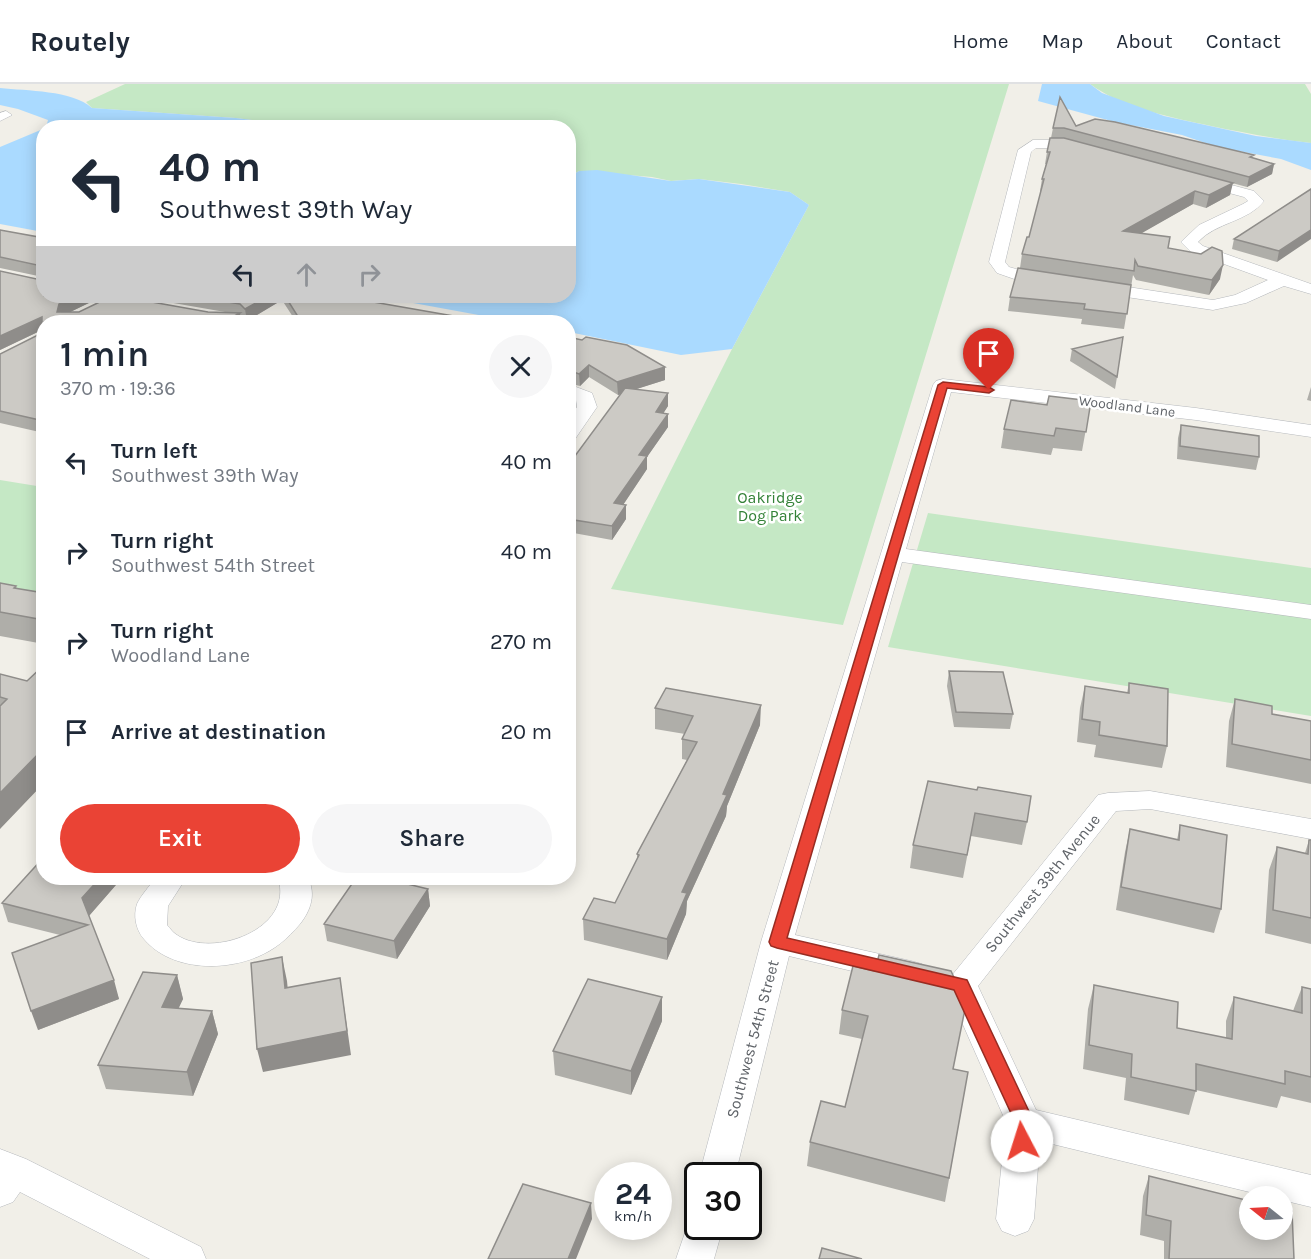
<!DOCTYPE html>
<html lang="en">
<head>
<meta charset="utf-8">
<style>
	:root { --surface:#fff; --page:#f6f6f7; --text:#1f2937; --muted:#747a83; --line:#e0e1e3; --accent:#ea4335 }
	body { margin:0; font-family:Karla,sans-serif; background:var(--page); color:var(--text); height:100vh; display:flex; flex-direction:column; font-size:22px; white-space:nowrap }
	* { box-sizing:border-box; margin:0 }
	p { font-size:20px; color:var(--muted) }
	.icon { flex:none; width:33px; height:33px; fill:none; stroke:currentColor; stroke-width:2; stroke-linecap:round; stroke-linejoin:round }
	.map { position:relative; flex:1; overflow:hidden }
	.drawer { position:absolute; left:36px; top:231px; width:540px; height:570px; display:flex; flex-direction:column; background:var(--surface); border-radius:24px; box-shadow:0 3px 15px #0003 }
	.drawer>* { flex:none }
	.top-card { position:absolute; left:36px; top:36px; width:540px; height:183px; border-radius:24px; box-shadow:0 3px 15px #0003; background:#fff; color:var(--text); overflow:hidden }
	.needle { width:39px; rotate:288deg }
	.buttons { position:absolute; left:1239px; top:1102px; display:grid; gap:12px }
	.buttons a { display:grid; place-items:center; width:54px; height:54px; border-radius:50%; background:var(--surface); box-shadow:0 3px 15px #0003; font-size:30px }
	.speed { position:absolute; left:594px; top:1078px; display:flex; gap:12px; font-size:30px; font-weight:700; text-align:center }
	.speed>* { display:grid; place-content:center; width:78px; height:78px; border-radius:50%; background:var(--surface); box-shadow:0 3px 15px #0003; line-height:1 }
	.speed small { font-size:15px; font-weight:400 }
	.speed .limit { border:3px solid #111; border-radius:9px; background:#fff; color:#111 }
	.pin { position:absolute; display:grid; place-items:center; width:51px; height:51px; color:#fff; margin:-62px -26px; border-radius:50% 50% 50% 0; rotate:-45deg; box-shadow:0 0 6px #0007 }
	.pin .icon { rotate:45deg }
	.me { position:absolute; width:66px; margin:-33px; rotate:355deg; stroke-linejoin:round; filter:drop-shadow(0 0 4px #0008) }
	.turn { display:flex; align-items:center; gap:21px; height:126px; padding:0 24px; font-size:27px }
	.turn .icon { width:78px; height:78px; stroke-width:2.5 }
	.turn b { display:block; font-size:42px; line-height:51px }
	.lanes { display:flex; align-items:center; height:57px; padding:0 24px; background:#0003; justify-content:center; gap:30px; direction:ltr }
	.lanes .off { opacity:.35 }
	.round { display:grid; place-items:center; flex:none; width:63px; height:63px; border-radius:32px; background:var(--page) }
	.headline { display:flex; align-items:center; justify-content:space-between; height:102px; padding:0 24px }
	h1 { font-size:36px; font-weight:600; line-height:45px }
	.action { display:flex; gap:12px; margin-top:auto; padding:12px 24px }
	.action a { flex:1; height:69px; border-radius:36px; background:var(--accent); color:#fff; font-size:24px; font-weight:600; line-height:69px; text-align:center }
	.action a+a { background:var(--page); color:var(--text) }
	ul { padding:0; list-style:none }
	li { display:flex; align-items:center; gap:18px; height:90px; padding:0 24px }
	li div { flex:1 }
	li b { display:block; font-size:22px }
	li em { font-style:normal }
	header { display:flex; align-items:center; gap:36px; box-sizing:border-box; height:84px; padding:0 30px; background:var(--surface); border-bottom:2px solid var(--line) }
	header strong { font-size:28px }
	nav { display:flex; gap:33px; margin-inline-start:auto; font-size:21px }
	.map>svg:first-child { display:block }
	.green { fill:#c5e8c5 }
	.water { fill:#aadaff }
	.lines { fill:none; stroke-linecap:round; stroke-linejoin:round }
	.minor-casing { stroke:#b5b8bc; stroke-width:1 }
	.minor { fill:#fff; fill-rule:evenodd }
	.wall { fill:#afaea9 }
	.shaded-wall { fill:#8f8d8a }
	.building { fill:#cccac5; stroke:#8f8d8a; stroke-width:1.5 }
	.route { fill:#ea4335; stroke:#982c22; stroke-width:1.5 }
	.labels { text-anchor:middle; stroke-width:5; stroke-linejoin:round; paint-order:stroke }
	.far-street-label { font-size:14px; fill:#5f6368; stroke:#fff }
	.park-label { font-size:16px; fill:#348238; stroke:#fff }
	.street-label { font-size:16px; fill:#5f6368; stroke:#fff }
</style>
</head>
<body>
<header>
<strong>Routely</strong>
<nav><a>Home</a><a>Map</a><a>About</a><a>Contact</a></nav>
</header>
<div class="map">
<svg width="1311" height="1175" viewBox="0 0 1311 1175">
	<rect width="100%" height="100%" fill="#f1efe8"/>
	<path class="green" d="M125,0H1009L843,541L611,505L732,265L809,121L790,108L741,100L699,95L671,97L652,93L579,87L569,93L568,44L311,43L236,34L92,24L86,18Z
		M1090,0H1305L1311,10V59C1277,55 1245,49 1211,42C1171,33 1124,25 1090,0Z
		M0,396L43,403V517L0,510Z
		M928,429L1311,484V632L888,563Z"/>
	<path class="water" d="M1042,0H1090L1102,9L1164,32L1256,52L1311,59V86L1281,75L1217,63L1182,51L1115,38L1038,17Z
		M0,4C27,7 72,6 92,24L236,34L311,43H46L48,36L18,25L0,21Z
		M43,45V148L0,140V63Z
		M597,86L671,97L699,95L790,108L809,121L732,265L681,271L569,248L568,238H517L375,212H568L569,93L579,87Z"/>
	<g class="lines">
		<g class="minor-casing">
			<path id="minor" d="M6,27L12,31L0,37V29Z
				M1033,56H1062L1254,107L1264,117C1248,138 1216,138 1198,158L1203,162L1311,200V210L1284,202L1246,219L1213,226L1020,197L997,189L989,178L1018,66ZM1036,64H1062L1244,113L1248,117L1243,120L1199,141L1181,158L1191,168L1268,196L1235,211L1213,216L1023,187L1009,183L1005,178L1031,68Z
				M91,212H123L147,216L150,220L147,224L141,225L93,216Z
				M943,295L1196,324L1311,341V353L1196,336L951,308L906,465L1311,521V535L902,478L795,851L911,877L922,880L927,889L922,898L911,901L789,872L735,1092H699L761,858L933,301L936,297Z
				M568,300L592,309L597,323L575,355L568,357V336L577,323L576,316L568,313Z
				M1150,707L1311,735V755L1150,725L1116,727L978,902L1036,1026L1311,1091V1123L1282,1116V1113H1270L1040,1057L1034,1135L1028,1147L1015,1152L1002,1147L996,1135L1006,1038L945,900L1098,711L1108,709Z
				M155,794H186L168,822L167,841C170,844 173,849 177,851C212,875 295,845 278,794H308C316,810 311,826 300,840C287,855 276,865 257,873C221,888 169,886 143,854C136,845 133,832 137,820C141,811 150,802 155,794Z
				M0,1065L26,1075L201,1163L206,1175H150L20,1108L13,1118L0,1123Z
				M698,1129V1143H723L714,1175H676L691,1131Z"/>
		</g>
		<use href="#minor" class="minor"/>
	</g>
	<path class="wall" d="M1076,42L1254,74L1274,80L1272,90L1247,103L1232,99L1230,111L1206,124L1193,120L1141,149L1168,164L1220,195L1209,211L1136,196L1133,191L1124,245L1081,240L1082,235L1008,227L1010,213L1020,184L1022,170L1029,153L1041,107H1040L1042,95L1046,80H1045L1047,68L1051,54L1053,44Z
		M1311,105L1277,178L1232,165L1234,155Z
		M0,146L44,154V212H92L93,217L70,228H225L133,212H339L293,233L282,216L247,237L242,232L240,231L241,238H44V349L0,339V270L42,249V246L0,266V187L41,196L43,194V193L0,184Z
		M568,253L665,283V296L636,305L668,322L663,329L668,343L647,373V385L623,421H626V435L612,456L568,448L569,380L621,310L618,311L589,293L580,302L568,299Z
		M1072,265L1117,293L1115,305L1070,277Z
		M1311,303V317L1307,316Z
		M1091,317L1082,367L1053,364L1051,371L1001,364L1004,345L1047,321Z
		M1181,341L1259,373L1256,386L1177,375L1178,354Z
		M0,499L16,502L17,505L44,509V560L0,552Z
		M949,587L1013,630L1010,645L954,643L947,602Z
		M0,590L27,597L0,745Z
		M1129,599L1167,662L1162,684L1094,673L1096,661L1077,658L1080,624L1085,602L1127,609Z
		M1235,615L1272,630L1311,637V700L1226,683L1229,637Z
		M655,624L760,641L727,722L726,732L687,817L686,830L667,876L584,856L583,835L615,819L637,775V770L687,676L682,675V655L685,650L655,645Z
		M928,697L1027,738L1022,761L971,752L963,794L910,784L913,761Z
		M1180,741L1221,825L1214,849L1116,826L1125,768L1130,745L1177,756Z
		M1309,756H1311V860L1265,849L1269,786L1277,763L1305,769Z
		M44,794H122L89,832L119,915L38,946L60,851L8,838L2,819Z
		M406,794L402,799L428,805L430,822L397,875L327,857L324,840Z
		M853,882L954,985L968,988L945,1118L807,1082L810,1058L845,1023L862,955L839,950L842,926Z
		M177,891L183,915L178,924L212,927L218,950L193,1012L106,1005L98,981Z
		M1094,901L1177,944L1226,954V937L1234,913L1293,927L1302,903L1311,905V1019L1281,1012L1277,1024L1196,1006L1189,1031L1124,1016L1126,994L1083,985L1088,925Z
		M662,937L631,1011L555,991L553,967Z
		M1149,1092L1294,1175H1164V1157L1140,1151L1143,1112Z"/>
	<path class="shaded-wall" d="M1274,80L1272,90L1247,103L1249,93Z
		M1233,99L1230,111L1206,124L1209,111Z
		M1195,107L1193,120L1121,161L1123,147Z
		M1311,146V155L1277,178L1279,167Z
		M1223,181L1220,195L1209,211L1212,196Z
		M77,212H92L93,217L62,232L57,228L59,220Z
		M268,212H281L282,216L247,237L245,225Z
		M240,229L241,238H223Z
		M42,233L44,245L0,266V252Z
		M589,281V293L580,302L579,290Z
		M665,283V296L618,311L617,298Z
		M668,309V322L656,341V328Z
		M668,330V343L647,373V385L615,433L614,419L639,371Z
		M626,421V435L612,456V442Z
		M761,621L760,641L727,722L726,732L687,817L686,830L667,876V855L682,808Z
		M44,664V699L0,745V709Z
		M100,794H122L88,833L82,814Z
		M392,794H406L393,813L391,796Z
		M428,805L430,822L397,875L394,857Z
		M282,873L287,897L290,928L285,904Z
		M177,891L183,915L168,947L162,923Z
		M340,894L351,971L263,988L257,965Z
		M114,896L119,915L38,946L31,927Z
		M662,913V937L631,1011V987Z
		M212,927L218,950L193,1012L187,988Z
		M591,1119L592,1135L576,1175H568Z"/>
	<path class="building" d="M1060,13L1076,42L1095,35L1115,38L1254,71L1250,73L1274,80L1249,93L1064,44H1053Z
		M1050,54H1064L1233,99L1209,111L1195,107L1123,147L1170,153L1168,164L1201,170L1212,163L1222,167L1223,181L1212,196L1138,182L1135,176L1134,187L1022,170L1027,153H1029L1044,95H1042L1050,68H1047Z
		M1311,105V146L1279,167L1234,155Z
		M0,146L44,154V212H77L59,220L57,228H79L112,212H118L208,228L240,229L223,238H44V337L0,327V270L42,249V233L0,252V187L41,196L43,194L42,182L0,173Z
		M1018,184L1131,201L1127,230L1084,225L1085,220L1010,213Z
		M193,212H268L245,225L240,220Z
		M285,212H339L488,238H285L297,231Z
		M568,253L582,256L586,253L627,261L665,283L617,298L589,281L579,290L568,286Z
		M1123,253L1117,293L1072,265Z
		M625,304L668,309L656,328L668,330L639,371L647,372L614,419L626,421L612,442L568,435V387L573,381L569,380Z
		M1049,312L1091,317L1086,348L1056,344L1054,352L1004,345L1011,316L1047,321Z
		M1181,341L1259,352V373L1180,362Z
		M0,499L16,502L14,504L44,509V536L0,528Z
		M44,581V664L0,709V622L7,615L0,613V590L27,597Z
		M949,587L1003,588L1013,630L956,628Z
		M1129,599L1168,605L1167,662L1099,651L1100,638L1082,635L1085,602L1129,609Z
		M666,604L761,621L723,710L727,711L682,808L687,809L667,855L583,835L594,814L615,819L639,771L637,770L697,658L682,655L693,632L655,624Z
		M1235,615L1272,622V630L1311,637V676L1232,660Z
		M928,697L977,706L978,703L1031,712L1027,738L975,729L967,771L913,761Z
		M1180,741L1227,751L1221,825L1121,803L1130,745L1179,756Z
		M1309,756H1311V834L1273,826L1277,763L1308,770Z
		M44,773V794H100L82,814L114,896L31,927L12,869L88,841L2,819Z
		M356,794H392L391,796L428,805L394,857L324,840Z
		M879,871L951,887L966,920L953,985L968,988L949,1094L810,1058L821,1017L845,1023L868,932L842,926L853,882L875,887Z
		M282,873L285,904L340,894L347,947L257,965L251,879Z
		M143,888L177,891L162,923L212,927L187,988L98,981Z
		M588,895L662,913L631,987L553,967Z
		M1094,901L1178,918L1177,944L1232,955L1234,913L1302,929V903L1311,905V993L1285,987V1000L1196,980V1007L1131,993L1132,970L1089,961Z
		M1149,1092L1250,1117V1146H1282V1125L1292,1127L1294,1175H1169L1171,1137L1146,1131Z
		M523,1100L591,1119L568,1175H488Z
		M822,1164L862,1175H819Z"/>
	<path class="route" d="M943,298L989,303L994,306L989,309L947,304L787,854L967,896L1034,1038L1029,1063L1022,1065L1015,1063L1013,1057L1015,1038L954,906L777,864L771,862L769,858L938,301Z"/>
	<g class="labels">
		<g class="far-street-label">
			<text transform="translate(1127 322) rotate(7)" y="5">Woodland Lane</text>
		</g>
		<g class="park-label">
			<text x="770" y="419">Oakridge<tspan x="770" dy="18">Dog Park</tspan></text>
		</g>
		<g class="street-label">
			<text transform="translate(1042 799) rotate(-51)" y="6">Southwest 39th Avenue</text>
			<text transform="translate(752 955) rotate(-75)" y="6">Southwest 54th Street</text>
		</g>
	</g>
</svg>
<div class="buttons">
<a><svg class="needle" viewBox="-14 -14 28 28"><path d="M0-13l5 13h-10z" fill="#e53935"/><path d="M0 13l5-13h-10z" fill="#747a83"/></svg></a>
</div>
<div class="speed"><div>24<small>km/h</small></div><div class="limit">30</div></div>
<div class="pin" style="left:989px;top:306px;background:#d93025"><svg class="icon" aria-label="arrive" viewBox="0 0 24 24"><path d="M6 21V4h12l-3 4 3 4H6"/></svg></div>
<svg class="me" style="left:1022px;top:1057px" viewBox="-20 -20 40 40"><circle r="19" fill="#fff"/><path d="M0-13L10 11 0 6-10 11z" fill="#ea4335"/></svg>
<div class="top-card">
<div class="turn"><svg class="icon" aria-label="left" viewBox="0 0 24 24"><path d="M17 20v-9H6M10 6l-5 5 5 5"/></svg><div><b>40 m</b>Southwest 39th Way</div></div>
<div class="lanes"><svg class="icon" aria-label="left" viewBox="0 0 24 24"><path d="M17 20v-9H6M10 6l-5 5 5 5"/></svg><svg class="icon off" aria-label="ahead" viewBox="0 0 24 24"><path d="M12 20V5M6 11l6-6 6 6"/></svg><svg class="icon off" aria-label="right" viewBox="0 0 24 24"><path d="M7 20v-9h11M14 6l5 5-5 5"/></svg></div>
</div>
<section class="drawer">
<div class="headline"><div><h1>1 min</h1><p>370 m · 19:36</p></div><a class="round"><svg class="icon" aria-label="close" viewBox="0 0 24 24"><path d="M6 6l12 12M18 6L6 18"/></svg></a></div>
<ul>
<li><svg class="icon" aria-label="left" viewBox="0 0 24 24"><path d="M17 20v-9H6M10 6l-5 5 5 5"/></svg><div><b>Turn left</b><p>Southwest 39th Way</p></div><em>40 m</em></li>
<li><svg class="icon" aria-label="right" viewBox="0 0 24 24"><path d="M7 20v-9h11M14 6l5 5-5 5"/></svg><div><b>Turn right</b><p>Southwest 54th Street</p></div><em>40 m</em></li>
<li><svg class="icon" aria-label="right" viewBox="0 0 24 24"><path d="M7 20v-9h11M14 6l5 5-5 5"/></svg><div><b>Turn right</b><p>Woodland Lane</p></div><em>270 m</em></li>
<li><svg class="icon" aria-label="arrive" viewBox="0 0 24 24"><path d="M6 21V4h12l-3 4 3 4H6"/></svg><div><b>Arrive at destination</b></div><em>20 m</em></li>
</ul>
<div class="action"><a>Exit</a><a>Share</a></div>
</section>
</div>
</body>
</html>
